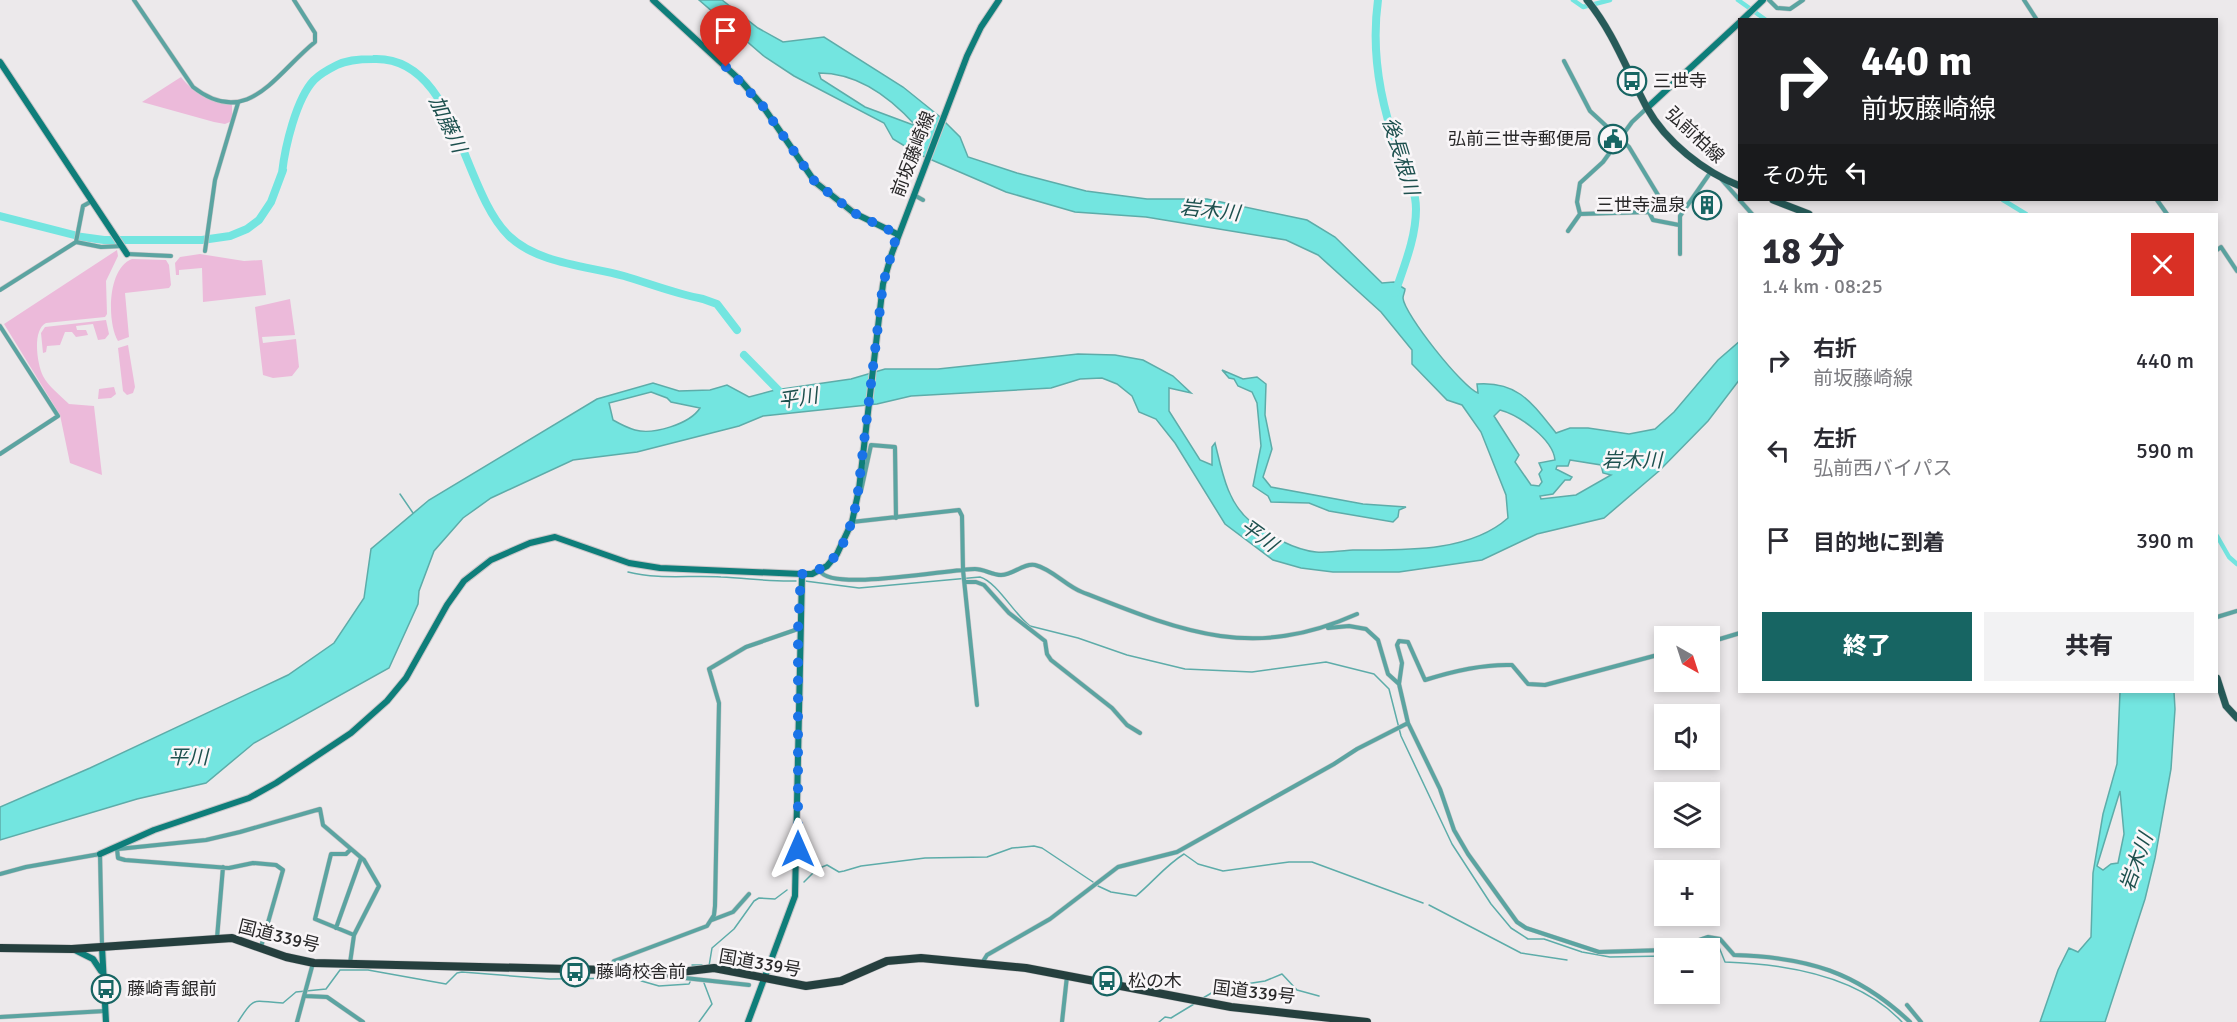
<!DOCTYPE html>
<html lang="ja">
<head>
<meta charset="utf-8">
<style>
	:root { --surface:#fff; --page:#f2f2f3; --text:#2b2b33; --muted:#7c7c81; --accent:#176563 }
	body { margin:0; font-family:Signika,"Noto Sans JP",sans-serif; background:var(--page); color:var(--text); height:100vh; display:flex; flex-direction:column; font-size:22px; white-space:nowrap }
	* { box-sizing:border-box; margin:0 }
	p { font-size:20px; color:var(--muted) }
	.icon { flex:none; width:33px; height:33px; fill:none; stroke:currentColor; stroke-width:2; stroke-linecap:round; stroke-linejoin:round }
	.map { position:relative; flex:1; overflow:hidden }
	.drawer { position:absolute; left:1738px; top:213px; width:480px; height:480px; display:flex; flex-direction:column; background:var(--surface); border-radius:0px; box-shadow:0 3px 9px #0003 }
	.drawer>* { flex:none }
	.banner { position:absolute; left:1738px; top:18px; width:480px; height:183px; border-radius:0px; box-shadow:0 3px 9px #0003; background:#202124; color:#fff; overflow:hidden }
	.needle { width:39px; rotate:141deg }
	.tools { position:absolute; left:1654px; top:626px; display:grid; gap:12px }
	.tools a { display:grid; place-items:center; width:66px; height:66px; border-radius:0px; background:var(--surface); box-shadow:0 3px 9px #0003; font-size:30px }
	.pin { position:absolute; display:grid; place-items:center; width:51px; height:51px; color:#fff; margin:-62px -26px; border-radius:50% 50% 50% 0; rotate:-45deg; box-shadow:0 0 6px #0007 }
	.pin .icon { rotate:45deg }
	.me { position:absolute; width:66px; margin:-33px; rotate:0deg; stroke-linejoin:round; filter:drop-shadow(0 0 4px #0008) }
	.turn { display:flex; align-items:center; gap:21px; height:126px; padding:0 24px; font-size:27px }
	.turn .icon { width:78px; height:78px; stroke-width:2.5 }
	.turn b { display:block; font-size:42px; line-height:51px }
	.then { display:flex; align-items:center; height:57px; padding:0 24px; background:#0003; gap:12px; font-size:22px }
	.round { display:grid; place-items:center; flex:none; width:63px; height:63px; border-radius:0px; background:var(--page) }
	.summary { display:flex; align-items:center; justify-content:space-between; height:102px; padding:0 24px }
	h1 { font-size:36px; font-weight:800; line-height:45px }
	.cta { display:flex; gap:12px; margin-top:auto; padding:12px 24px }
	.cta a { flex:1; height:69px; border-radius:0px; background:var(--accent); color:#fff; font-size:24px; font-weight:800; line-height:69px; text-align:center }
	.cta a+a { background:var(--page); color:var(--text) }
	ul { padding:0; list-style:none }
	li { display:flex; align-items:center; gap:18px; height:90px; padding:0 24px }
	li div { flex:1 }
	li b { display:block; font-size:22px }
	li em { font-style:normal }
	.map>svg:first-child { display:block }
	.green { fill:#ecbada }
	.water { fill:#73e5e0; stroke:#5daca9; stroke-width:1.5; fill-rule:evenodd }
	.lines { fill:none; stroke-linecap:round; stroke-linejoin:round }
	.stream { stroke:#5daca9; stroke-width:1.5 }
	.canal { stroke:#73e5e0; stroke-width:4.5 }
	.river { stroke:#73e5e0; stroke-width:8 }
	.street-casing { stroke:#c9c6c8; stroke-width:5 }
	.secondary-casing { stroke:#c9c6c8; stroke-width:8 }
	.primary-casing { stroke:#c9c6c8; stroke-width:8 }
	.highway-casing { stroke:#c9c6c8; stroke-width:9 }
	.street { stroke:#5ba4a1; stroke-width:4 }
	.secondary { stroke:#0e7e7a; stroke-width:6 }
	.primary { stroke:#275b59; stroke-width:7 }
	.highway { stroke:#253f3e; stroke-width:8 }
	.route { stroke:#1a73e8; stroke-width:10; stroke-dasharray:0 18 }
	.labels { text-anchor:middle; stroke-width:5; stroke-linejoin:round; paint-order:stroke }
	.poi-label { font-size:18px; fill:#292829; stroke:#f9f6f8; text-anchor:start }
	.street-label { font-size:18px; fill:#292829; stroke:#f9f6f8 }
	.water-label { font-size:20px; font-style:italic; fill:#1d504e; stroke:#f9f6f8 }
</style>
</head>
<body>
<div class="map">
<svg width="2237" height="1022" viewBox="0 0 2237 1022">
	<rect width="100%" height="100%" fill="#ece9eb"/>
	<path class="green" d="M181,77C195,95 210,100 232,105V121L225,124L214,122L142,102Z
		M117,250L118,256L106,281L107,314L105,317L46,323C32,330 37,364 43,376C48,386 61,396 69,404L94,406L102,475L70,463L60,415L4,324Z
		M200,254L244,261L262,260L266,295L203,302L202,268L179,270V275H176L175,263L180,257Z
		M132,259L166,260L169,265L171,285L169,288L125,293L129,337L118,341C107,323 107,268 132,259Z
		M290,299L295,335L262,337L263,343L296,339L299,367L292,376L273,378L263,375L255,307Z
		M106,320L109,334L105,339L98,340L93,324L76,326L77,330H86L88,335L76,337L72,332H65L60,345L47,346L46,352L43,353L41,333L45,327Z
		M128,345L135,387L133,393L127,395L123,391L118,348Z
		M114,387L116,394L111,398L98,399L99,389Z"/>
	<path class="water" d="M699,0H722L758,28L783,42L824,37L903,87L939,116L960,137L968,157L1017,173L1086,191L1147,199H1207L1307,220L1335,237L1382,283L1394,282L1405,289C1405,292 1403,295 1403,298C1404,314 1463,388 1478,393L1477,384C1518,381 1532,403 1556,433L1570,428H1588L1629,434L1655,429L1674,412L1718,360L1740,341V379L1708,421L1659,471L1604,518L1537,534L1482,560L1399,572H1333L1301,568L1273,560L1225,524L1175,443L1156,419L1139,412L1132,396L1117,384L1102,378L1080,379L1051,388L911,396L877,404L763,416L739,426L637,452L573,460L491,498L463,518L434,551L419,591L418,604L389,668L254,743L206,783L137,799L0,840V807L90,768L288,675L334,643L364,598L371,549L429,500L597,399L653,383L679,391L710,390L727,385L749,397L775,390L851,379L885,369H938L1078,354L1115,355L1143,360L1173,376L1191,393L1169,388V411L1200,460L1212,465V447L1215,443C1222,471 1227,502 1250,521C1267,535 1295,550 1316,552C1328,553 1341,551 1353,550C1402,550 1469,553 1508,518L1506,495L1481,432L1462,405L1447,400L1412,364V350L1381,312L1318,255L1286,240L1146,217L1075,212L1006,192L918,154L893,139L884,123L794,76L765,57ZM819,73C858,73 891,98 916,126L865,107L821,79ZM651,392L667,398L671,402L700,408C690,424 653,435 635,430C628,428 620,424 613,420L609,403ZM1500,410C1519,415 1553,439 1555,460L1539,463L1542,470L1539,474L1542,482L1539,486L1531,485L1515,462L1519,455L1494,416ZM1570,460L1601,465L1603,473L1611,475L1576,495L1541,499L1540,496L1553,494L1565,480H1570L1572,477L1556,469L1557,466H1568Z
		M1222,370L1243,379L1257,377L1266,384L1265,415L1272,449L1263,477L1271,487L1363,504L1406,507L1399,510L1398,517L1393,522L1329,511L1309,503L1271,502L1268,496L1253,486L1261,446L1257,403L1252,392L1238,386L1234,379L1229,378Z
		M2120,692H2174L2175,709L2171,769L2155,858L2145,899L2105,1022H2040L2058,970L2069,948L2078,952L2091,937L2093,873L2103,814L2117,764ZM2120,791L2124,834L2118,863L2111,864L2103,870L2097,866Z"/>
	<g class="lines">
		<path class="stream" d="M400,494L413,513
			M628,572C659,580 690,575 721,577C747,578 770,582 796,581
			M805,581L859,588L980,577C997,582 1014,614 1030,626L1078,638L1127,655L1185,669L1252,672L1326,662L1374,674L1389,689L1401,736L1452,844L1491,904L1511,928L1528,939H1544L1582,952L1610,957L1665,956
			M804,882L817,869L827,865L839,872L844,871L861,866L925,858L987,857L1012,848L1034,846L1042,848L1093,882
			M1098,886L1111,892L1136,896C1153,882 1166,865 1184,854L1198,864L1223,871L1289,862H1312L1423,903
			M1429,905L1521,953L1567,960
			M1701,948L1712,945L1719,947L1725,962C1786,964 1859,976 1902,1022
			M692,965H702
			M709,966L712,948L734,929L754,901L759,898L775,899L787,890
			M1203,998L1220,988L1265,981L1282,974L1297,990L1319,996
			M238,1022C255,994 254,1002 283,1003L296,992L326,989L340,970H368L446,984L457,973L462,972L550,979L631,978L659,986L689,984L690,982
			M699,1022L712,1004L704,983
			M1159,1022L1165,1017L1171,1018L1194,1004"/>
		<path class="canal" d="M1573,0L1583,7L1610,0
			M1738,0L1766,20
			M2003,200L2026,214
			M2217,536L2229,557L2237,564"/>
		<path class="river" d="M1378,0C1371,51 1380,101 1397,148C1404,168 1416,187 1416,209C1416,238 1404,266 1395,293
			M0,216L82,237L104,240H202L230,236L247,229L259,220L271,202L283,170L282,173C285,147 296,99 314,80C319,75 331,68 337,65C347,60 361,59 373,59C456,55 461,190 509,236C538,264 588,266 624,276C651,284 676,294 703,299L717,304L737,330
			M744,355L785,397"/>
		<g class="street-casing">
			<path id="street" d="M134,0L193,87C248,130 276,73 315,42V33L294,0
				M1769,0L1777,8L1790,9L1803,0
				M2024,0L2037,20
				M1564,61L1590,111L1629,147L1658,195L1649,212
				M1647,108L1632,122L1603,162L1580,183L1577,202L1580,214L1649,212
				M1722,180L1752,214
				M914,195L923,200
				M2157,200L2167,214
				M1649,212L1653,220L1679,225
				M1568,231L1580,214
				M76,242L83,206L92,201
				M2217,250L2221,247L2237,271
				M205,251L215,180L238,103
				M127,254L171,256
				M1680,254V216L1710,173
				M0,290L76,242L101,247L122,246
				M0,326L58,416L0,454
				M861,491L871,445L895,447L896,518
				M852,522L959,510L962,516L963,570L977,705
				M820,571C832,592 949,569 975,569C984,569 992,575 1001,575C1013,575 1023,563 1035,565C1052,569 1066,586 1082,592C1183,632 1252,661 1357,614
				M965,582H976L984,585L1009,613L1045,641L1047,654L1051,660L1112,708L1127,725L1140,733
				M2217,617L2237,611
				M1328,628L1349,626L1366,629L1378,640L1388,674L1399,684L1408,723L1440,789L1454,830L1468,854L1517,922L1526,928L1599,952L1665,950
				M1710,642L1740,633
				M1399,684L1402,663L1397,645L1399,641L1408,642L1425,680C1453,671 1483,664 1512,665L1528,684L1545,685L1665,653
				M117,849L118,858L125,860L229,868L253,863L276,865L283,870L261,947
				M118,849L206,840L240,832L320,809L323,825L364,860L379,886L354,935L350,963
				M351,849L346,854H331L315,919L354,935
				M0,874L26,867L100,854L102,946
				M712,920L733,912L749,894
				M336,928L361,858
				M217,938L223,867
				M1676,948L1708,937L1720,939L1734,955C1807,957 1857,972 1910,1022
				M982,963L987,955L1050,919L1118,867L1177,852L1334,764L1357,749L1408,723
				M609,970L614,961L707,926L714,915L715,906L719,703L709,669L746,647L798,629
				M683,973L685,978L749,985
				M306,996L327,997L363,1022
				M1907,1005L1921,1022
				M0,1017L105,1011
				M297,1022L313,963
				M1062,1022L1067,976"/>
		</g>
		<g class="secondary-casing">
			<path id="secondary" d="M653,0L741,81L762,105L815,182L854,213L897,234
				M1742,20L1763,0
				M0,62L127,254
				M1647,108L1740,22
				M100,854L154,830L249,798L276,783L351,733L387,701L406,678L447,605L464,581L491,560L530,543L555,537L629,563L660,568L802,574H812L827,566L837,554L852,522L859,489L883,284L892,253L967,56L981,27L999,0
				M102,947L106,1022
				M75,950L93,959L101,971
				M748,1022L795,896L802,574"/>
		</g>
		<g class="primary-casing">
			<path id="primary" d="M1587,0C1614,33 1627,71 1647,108C1666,142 1704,172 1740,186
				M1773,200L1809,214
				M2217,678L2226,706L2237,718"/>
		</g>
		<g class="highway-casing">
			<path id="highway" d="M0,948L72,949L232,938L286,957L314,963L609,970L655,975L714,968L806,986L841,981L887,961L921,958L1026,968L1231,1007L1367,1022"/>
		</g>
		<use href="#street" class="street"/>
		<use href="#secondary" class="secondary"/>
		<use href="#primary" class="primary"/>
		<use href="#highway" class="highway"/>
	</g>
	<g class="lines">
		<path class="route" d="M726,67L762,105L815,182L854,213L897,234L883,284L857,500C850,531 839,572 801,574L798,629V849"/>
	</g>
	<defs>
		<g id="bus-ring" transform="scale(1.5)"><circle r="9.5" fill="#f9f6f8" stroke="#176563" stroke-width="1.5"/><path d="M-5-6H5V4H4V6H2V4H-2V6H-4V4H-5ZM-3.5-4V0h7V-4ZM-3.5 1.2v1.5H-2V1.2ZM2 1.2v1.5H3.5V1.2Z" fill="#176563"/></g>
		<g id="civic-ring" transform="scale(1.5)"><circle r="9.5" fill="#f9f6f8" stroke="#176563" stroke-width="1.5"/><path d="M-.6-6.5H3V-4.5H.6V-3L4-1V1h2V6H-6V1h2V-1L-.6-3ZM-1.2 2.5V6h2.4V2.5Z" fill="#176563"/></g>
		<g id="building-ring" transform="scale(1.5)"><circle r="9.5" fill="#f9f6f8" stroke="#176563" stroke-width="1.5"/><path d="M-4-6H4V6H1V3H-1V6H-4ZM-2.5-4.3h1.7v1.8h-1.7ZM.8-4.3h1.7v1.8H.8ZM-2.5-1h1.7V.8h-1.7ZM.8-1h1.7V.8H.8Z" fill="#176563"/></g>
	</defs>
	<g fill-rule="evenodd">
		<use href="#bus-ring" x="1632" y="81"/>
		<use href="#civic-ring" x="1613" y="139"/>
		<use href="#building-ring" x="1707" y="205"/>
		<use href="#bus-ring" x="575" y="972"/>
		<use href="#bus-ring" x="1107" y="981"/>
		<use href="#bus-ring" x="106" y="989"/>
	</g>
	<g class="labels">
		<g class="poi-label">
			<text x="1653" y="87">三世寺</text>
			<text x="1592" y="145" text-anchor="end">弘前三世寺郵便局</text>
			<text x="1686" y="211" text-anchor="end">三世寺温泉</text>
			<text x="596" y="978">藤崎校舎前</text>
			<text x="1128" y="987">松の木</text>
			<text x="127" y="995">藤崎青銀前</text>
		</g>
		<g class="street-label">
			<text transform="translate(1695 135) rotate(43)" y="6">弘前柏線</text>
			<text transform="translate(913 154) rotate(-69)" y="6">前坂藤崎線</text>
			<text transform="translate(279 936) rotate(14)" y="6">国道339号</text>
			<text transform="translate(760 963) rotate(10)" y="6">国道339号</text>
			<text transform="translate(1254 992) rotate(7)" y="6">国道339号</text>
		</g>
		<g class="water-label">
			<text transform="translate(448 124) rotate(65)" y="7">加藤川</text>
			<text transform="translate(1401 156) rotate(73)" y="7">後長根川</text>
			<text transform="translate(1210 210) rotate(6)" y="7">岩木川</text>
			<text transform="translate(798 398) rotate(-9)" y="7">平川</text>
			<text x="1632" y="467">岩木川</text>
			<text transform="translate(1259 535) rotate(36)" y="7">平川</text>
			<text x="188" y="764">平川</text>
			<text transform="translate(2136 862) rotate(-70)" y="7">岩木川</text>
		</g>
	</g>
</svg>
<div class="tools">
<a><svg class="needle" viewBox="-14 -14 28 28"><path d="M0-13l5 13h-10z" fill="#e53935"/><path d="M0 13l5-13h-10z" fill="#7c7c81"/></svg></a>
<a><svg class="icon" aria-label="sound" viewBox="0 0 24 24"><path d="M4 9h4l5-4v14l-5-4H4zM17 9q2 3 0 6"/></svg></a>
<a><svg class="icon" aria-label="layers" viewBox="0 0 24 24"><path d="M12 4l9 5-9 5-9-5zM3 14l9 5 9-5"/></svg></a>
<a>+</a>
<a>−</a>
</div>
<div class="pin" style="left:726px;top:67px;background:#d93025"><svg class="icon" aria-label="arrive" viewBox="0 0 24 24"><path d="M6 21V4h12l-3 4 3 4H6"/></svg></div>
<svg class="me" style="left:798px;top:849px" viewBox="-20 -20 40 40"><path d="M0-17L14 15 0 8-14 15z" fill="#1a73e8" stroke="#fff" stroke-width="4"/></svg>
<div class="banner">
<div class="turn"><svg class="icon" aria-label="right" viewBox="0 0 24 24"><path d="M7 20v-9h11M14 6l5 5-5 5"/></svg><div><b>440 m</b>前坂藤崎線</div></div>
<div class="then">その先<svg class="icon" aria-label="left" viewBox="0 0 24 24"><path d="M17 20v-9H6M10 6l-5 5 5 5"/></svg></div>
</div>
<section class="drawer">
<div class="summary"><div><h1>18 分</h1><p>1.4 km · 08:25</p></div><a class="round" style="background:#d93025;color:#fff"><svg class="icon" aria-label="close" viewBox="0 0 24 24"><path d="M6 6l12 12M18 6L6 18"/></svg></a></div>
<ul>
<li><svg class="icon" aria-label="right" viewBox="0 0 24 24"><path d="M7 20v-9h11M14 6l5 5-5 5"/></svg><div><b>右折</b><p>前坂藤崎線</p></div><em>440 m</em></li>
<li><svg class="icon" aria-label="left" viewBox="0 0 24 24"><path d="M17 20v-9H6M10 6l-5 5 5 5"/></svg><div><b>左折</b><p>弘前西バイパス</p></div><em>590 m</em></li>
<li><svg class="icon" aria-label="arrive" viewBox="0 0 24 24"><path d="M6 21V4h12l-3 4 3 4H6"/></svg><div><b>目的地に到着</b></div><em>390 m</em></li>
</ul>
<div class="cta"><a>終了</a><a>共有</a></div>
</section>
</div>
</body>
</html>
